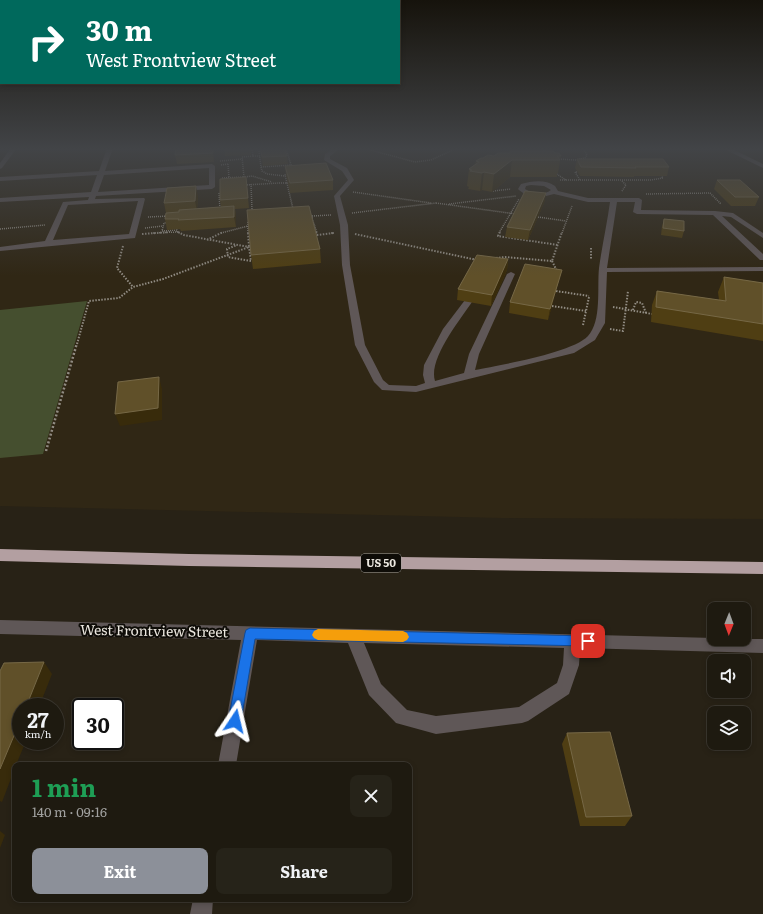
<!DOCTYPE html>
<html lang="en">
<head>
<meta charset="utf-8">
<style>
	:root { --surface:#1e1a10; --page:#262319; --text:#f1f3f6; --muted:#a1a19f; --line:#3c3830; --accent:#8c9099 }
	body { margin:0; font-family:Literata,serif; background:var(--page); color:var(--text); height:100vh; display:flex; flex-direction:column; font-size:15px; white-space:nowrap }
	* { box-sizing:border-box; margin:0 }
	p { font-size:13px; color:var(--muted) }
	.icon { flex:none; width:22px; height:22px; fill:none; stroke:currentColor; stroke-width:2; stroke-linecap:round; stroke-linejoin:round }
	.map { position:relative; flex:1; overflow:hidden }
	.side { position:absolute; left:12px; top:762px; width:400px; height:140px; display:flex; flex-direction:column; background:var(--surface); border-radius:8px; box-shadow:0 2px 6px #0003,0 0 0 1px var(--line) }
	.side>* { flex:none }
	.hud { position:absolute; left:0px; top:0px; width:400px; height:84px; box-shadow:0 2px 6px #0003,0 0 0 1px var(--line); background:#00695c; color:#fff; overflow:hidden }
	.needle { width:26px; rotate:181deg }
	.buttons { position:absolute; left:707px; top:602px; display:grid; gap:8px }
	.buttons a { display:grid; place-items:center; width:44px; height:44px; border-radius:8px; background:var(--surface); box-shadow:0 2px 6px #0003,0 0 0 1px var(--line); font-size:20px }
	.speed { position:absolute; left:12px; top:698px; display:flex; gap:8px; font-size:20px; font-weight:700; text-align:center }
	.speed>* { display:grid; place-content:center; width:52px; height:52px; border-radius:50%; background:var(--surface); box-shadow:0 2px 6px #0003,0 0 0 1px var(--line); line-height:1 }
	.speed small { font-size:10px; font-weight:400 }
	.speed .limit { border:2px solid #111; border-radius:6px; background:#fff; color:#111 }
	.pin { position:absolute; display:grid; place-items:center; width:34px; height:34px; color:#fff; margin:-17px; border-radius:8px; box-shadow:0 2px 6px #0006 }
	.me { position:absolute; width:44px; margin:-22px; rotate:10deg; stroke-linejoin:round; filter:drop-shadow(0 0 3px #0008) }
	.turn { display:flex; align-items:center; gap:14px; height:84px; padding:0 20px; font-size:18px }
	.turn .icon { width:52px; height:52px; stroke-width:2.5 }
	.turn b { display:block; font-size:28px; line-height:34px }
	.round { display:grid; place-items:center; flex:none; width:42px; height:42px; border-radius:8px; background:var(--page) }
	.overview { display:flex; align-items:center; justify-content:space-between; height:68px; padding:0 20px }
	h1 { font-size:24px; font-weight:700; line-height:30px; color:#1e9e55 }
	.action { display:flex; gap:8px; margin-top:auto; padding:8px 20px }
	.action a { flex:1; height:46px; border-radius:8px; background:var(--accent); color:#fff; font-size:16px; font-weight:700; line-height:46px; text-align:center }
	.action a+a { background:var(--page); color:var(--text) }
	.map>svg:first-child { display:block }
	.built { fill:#302715 }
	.green { fill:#454f2f }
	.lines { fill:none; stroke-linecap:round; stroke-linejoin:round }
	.path-far2 { stroke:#918c83; stroke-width:1.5; stroke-dasharray:1 1; stroke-linecap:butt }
	.path-far1 { stroke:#918c83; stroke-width:2; stroke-dasharray:1.5 1.5; stroke-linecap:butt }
	.path { stroke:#918c83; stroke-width:2.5; stroke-dasharray:2 2; stroke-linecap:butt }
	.minor { fill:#5f5757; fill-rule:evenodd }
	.highway { fill:#b39fa1; fill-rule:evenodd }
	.wall { fill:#4f3e13 }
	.shaded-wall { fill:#382b0b }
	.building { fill:#605029; stroke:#766846 }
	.route { fill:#1a73e8; stroke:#114b97 }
	.slow { fill:#f59e0b }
	.labels { text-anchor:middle; stroke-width:4; stroke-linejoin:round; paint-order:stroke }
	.shield { fill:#0e0c07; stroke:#a9a69f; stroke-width:1 }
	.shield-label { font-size:11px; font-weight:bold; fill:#ece8e0 }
	.near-street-label { font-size:14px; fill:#ece8e0; stroke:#0e0c07 }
</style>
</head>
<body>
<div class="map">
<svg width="763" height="914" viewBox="0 0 763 914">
	<rect width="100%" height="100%" fill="#282216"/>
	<path class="built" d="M0,148H763V519L501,518L0,506Z"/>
	<path class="green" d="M87,301L43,454L0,458V310Z"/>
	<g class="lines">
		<path class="path-far2" d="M252,148L253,156H260
			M363,148L415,162L431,160L457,148
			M540,148L548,153
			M263,151H259L261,167L291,165L286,148
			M253,156L242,157L244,177L252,176L272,182
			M559,159L575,160L585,158L587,155L583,148
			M220,161L243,159
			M228,164L229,178
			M221,165L228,164
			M261,167L262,171L267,174L285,176
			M577,172H575L580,180
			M555,173L566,180
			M222,178L244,177L245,185L279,183
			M560,180H651L663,178L661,176
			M622,181L626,185L622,191
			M279,183H287L285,175L288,174
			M287,183L293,209
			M251,184L252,210L254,211
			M493,191L511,189
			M353,192L431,203
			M219,193L220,210
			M646,194L710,193L721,204
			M436,203L516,214
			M449,204L516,196
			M352,213L436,203
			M148,217L169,216
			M538,217L566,221
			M312,218L317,233
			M312,218V216L331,215
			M145,228L163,226
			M0,229L45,225
			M177,232L180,233
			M153,233L177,232V230L162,231L164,223L169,222
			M221,233L248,226
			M248,233V222H250
			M331,233H334
			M499,233L519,199
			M562,233L572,206"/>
		<path class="path-far1" d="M178,232L184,235L249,247L251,261L228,257L227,249L237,245
			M316,232L317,235L334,233
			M500,232L498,236L558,245
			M142,234L170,232
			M355,234L477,260
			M207,240L223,232
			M123,246L117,268L133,287
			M591,248V260
			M496,258L505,257L552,261L562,232
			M552,261L557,271
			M556,291L589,296
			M552,306L586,311
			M613,307L652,314
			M633,310L636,302L642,303L646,313
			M583,325L589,297
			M610,329L623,331L628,291
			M77,344L89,301L119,298L133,287L163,279L249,247L248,232"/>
		<path class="path" d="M46,451L77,343"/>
		<path class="minor" d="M11,148H17L2,168L0,169V163Z
			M107,148H113L105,171L212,164L215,166V187L212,189L96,196L95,199L144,198L145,199L135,238L0,251V247L45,241L63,202L88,200L89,197L0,202V198L91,192L97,175L0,181V177L99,171ZM209,168V185L98,192L104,175ZM138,201L129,234L53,240L68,205Z
			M334,148H341L330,156V159L347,168L354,180L340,196L348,225L350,265L365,345L383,380L389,385L416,386L425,383L423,375L424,365L443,329L465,300L468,299L472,302C460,320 428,359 435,381L464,373L469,354L507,274L511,272L515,274L479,354L475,370C500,365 572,353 588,336C602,321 597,287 599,268C602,246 607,224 610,202H588L554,194L538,198L526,195L519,190L518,189L521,184C532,181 545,179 555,186L558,191L588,198H639L642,200L641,210L715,211L733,213L763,233V238L731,217L722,216L763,254V260H760L713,215L637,214L633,212L635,202H617L607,268L763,267V271L607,272L605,323L595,340L574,353L416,392L382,390L374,382L355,345L342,265L340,225L334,196L348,180L342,171L324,160L325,154ZM531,185L544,186L551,190C543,196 533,194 525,189L526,186Z
			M722,148H730L763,164V168Z
			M0,620L714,638V639H763V653L580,648L579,665L569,694L528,721L522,723L436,734L396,723L369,695L348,643L257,640L236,765H218L241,640L0,634ZM364,643L564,648L563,665L557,683L519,707L436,716L407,710L381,684Z
			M193,899H213L212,914H190Z"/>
		<path class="highway" d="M0,549L189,554L763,562V574L189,566L0,561Z"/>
	</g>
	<path class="wall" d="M214,148V162L177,164L175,155Z
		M224,148H251V155L225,156Z
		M260,148L287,156L288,164L263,166Z
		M757,148H763V150Z
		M510,151L555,153L561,156L558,173H557V177H510L492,192L482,190L480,191L468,189L469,187L467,186L469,169L475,164L476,161L483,158L509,153Z
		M577,159L669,167L667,176H634V177L580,176L575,168Z
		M285,166L333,180V190L290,193L286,175Z
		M246,177L249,208L235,209L236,216V227L181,231L180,229L167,230L165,219L166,213L164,203L198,196L197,209L221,207L220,200Z
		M717,180L759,197L755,206H731L714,189Z
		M546,193L544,203L528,240L505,237L507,227Z
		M664,219L684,231L682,238L661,235L662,226Z
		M320,249L321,263L253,269L251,255Z
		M508,259L507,270L491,306L457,300L458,289Z
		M562,270L559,280L548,320L509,313L510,302Z
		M724,277L763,283V341L651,322L652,305L657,291L719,300L718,292Z
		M567,733L632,816L625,826H580L562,744Z"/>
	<path class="shaded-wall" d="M213,148H214V162L213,153Z
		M512,160L510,177L492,192L494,174Z
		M484,172L482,190L480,191L482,173Z
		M196,186L198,196L197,211L195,201Z
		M546,193L544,203L528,240L530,230Z
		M234,206L236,216V227L234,217Z
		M508,259L507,270L491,306L492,295Z
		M562,270L559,280L548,320L550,309Z
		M159,377L162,389V420L120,426L115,414Z
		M44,662L52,674L39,707H26Z
		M21,719V741H26L16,765H15V768L2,802L0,801V769Z
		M0,831L5,835L0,848Z"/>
	<path class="building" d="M176,148H213V153L175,155Z
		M260,148H285L287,156L262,157Z
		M510,151H553L555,153H559L561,156H557L560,160H512L494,174L484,172L482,173L470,171L472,170L469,169L479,162L476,161L481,158H483L488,155L494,156L498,153H510Z
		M577,159H663L669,167H635L636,168L581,167Z
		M326,163L333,180L290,183L285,166Z
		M246,177L248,198L220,200V179Z
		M717,180H740L759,197H735Z
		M196,186L195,201L164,203L167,188Z
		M525,191L546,193L530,230L507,227Z
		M234,206V217L178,220L179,219H165L166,213L179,212V210Z
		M309,206L320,249L251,255L247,210Z
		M664,219L684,221V231L663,228Z
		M477,255L508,259L492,295L458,289Z
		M525,264L562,270L550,309L510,302Z
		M724,277L763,283V324L656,307L657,291L726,301Z
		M159,377L158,408L115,414L118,382Z
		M44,662L26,707H21V719L0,769V671L4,663Z
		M610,732L632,816L586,817L567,733Z"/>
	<linearGradient id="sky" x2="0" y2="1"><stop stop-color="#16130c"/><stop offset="0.54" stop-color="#424447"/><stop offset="1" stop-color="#424447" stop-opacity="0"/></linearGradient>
	<rect width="763" height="276" fill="url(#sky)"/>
	<path class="route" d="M250,628L588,636L592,637L594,641L592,645L588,646L255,639L241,721L240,726L235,728L230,726L228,721L245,633L246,630Z"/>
	<path class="slow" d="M318,629L403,631L407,633L409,637L407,640L403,642L318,640L314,638L312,635L314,631Z"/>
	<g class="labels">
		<rect class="shield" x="361" y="554" width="40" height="18" rx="3"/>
		<g class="shield-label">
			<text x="381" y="567">US 50</text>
		</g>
		<g class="near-street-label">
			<text transform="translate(154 631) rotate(1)" y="5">West Frontview Street</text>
		</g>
	</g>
</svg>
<div class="buttons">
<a><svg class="needle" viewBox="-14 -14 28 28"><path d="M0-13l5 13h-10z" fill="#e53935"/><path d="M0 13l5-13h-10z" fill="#a1a19f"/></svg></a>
<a><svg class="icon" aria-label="sound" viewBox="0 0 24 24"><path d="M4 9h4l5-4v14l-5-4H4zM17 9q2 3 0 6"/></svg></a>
<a><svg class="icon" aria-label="layers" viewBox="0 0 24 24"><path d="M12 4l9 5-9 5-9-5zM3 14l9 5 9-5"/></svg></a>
</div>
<div class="speed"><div>27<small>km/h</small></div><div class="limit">30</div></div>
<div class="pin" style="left:588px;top:641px;background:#d93025"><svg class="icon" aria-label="arrive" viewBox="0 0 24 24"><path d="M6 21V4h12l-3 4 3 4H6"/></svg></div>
<svg class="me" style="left:235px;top:721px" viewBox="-20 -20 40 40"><path d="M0-17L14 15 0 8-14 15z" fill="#1a73e8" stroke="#fff" stroke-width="4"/></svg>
<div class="hud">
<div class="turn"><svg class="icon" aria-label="right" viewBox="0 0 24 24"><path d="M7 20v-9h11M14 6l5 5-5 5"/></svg><div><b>30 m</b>West Frontview Street</div></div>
</div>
<section class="side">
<div class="overview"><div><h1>1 min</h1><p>140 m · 09:16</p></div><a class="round"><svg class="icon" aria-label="close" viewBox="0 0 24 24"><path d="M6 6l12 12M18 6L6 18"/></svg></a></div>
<div class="action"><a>Exit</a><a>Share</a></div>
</section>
</div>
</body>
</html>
